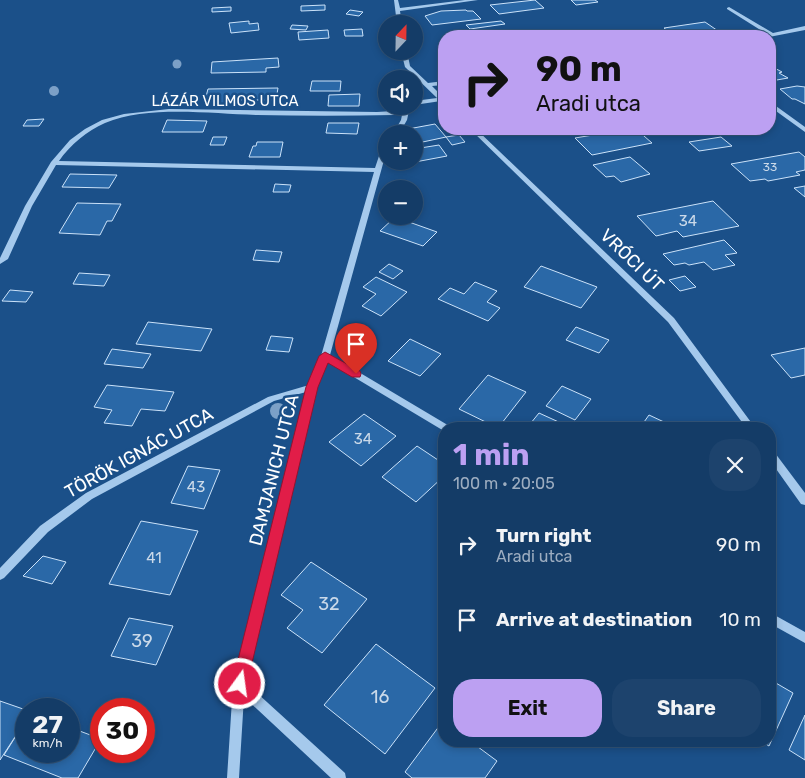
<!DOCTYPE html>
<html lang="en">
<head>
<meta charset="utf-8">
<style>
	:root { --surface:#143c67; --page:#1d436d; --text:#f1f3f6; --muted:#9dadc0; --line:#33567b; --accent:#bca0f2 }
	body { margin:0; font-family:Rubik,sans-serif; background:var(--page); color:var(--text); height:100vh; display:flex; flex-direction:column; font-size:19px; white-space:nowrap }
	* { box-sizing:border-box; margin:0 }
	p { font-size:16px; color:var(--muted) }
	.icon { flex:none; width:28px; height:28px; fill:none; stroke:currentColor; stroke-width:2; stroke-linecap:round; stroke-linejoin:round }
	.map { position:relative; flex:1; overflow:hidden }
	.drawer { position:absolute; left:438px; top:422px; width:338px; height:325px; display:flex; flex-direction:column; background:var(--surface); border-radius:20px; box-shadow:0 2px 8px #0003,0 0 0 1px var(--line) }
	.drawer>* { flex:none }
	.hud { position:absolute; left:438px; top:30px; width:338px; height:105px; border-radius:20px; box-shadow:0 2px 8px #0003,0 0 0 1px var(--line); background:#bca0f2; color:#111; overflow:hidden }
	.needle { width:32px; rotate:22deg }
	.buttons { position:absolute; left:378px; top:15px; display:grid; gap:10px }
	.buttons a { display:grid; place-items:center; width:45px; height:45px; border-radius:50%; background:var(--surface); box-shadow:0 2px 8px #0003,0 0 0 1px var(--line); font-size:25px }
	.speed { position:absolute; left:15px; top:698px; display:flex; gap:10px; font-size:25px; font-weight:700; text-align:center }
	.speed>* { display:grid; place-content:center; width:65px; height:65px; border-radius:50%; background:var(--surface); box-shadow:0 2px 8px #0003,0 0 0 1px var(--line); line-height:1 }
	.speed small { font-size:12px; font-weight:400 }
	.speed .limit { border:8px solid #d22; background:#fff; color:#111 }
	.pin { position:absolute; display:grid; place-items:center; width:42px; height:42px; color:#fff; margin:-51px -21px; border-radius:50% 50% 50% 0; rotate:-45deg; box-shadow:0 0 5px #0007 }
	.pin .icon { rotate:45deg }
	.me { position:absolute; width:55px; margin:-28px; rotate:14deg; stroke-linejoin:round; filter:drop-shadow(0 0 4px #0008) }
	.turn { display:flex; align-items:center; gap:18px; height:105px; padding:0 15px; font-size:22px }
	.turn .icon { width:65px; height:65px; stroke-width:2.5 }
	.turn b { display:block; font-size:35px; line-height:42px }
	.round { display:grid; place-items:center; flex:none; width:52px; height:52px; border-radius:20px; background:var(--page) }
	.summary { display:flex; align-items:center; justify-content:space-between; height:85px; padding:0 15px }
	h1 { font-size:30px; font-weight:700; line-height:38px; color:var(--accent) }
	.action { display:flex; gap:10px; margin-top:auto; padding:10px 15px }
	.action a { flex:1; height:58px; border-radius:20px; background:var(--accent); color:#111; font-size:20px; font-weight:700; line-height:58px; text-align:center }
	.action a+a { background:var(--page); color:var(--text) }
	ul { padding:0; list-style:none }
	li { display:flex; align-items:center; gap:15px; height:75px; padding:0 15px }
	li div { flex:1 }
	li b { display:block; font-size:19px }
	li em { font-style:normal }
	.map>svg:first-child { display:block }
	.building { fill:#2a68a7; stroke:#cbe2f9 }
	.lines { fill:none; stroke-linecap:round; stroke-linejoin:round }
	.minor { fill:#a5c9ec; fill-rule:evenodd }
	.tree { fill:#7ca0c7 }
	.route { fill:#e11d48; stroke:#92132f }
	.labels { text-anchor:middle; stroke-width:5; stroke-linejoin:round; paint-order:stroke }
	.far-number-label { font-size:12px; fill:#cad9e9 }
	.far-street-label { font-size:15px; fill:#fff; stroke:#1b5089 }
	.number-label { font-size:15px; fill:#cad9e9 }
	.street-label { font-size:18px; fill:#fff; stroke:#1b5089 }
	.near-number-label { font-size:18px; fill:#cad9e9 }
</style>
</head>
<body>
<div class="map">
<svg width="805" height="778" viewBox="0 0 805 778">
	<rect width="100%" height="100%" fill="#1b5089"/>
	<path class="building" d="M535,0L544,8L499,14L490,5Z
		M571,0H595L598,2L576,5Z
		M325,5V10L301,11V6Z
		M231,7V11L212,12V8Z
		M350,10L363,12L359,16L346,14Z
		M466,10L467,11H473L481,19L432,25L425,16L441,11Z
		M249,21V24L258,23L259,30L231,33L229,23Z
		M501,21L505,24L470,29L466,25Z
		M705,22L721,33L686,36L680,33L672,34L664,28Z
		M292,25L308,26L306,30L290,29Z
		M362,29L363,36H345L344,30Z
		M328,30L329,38L299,40L298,32Z
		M278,58L279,67L266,68V72L211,73L212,62Z
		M769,65L782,72L779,73L788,78L771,81L769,79Z
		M312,81H341L340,91H310Z
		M797,86L805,87V104L795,99H792L780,89Z
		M278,88L276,100H239V103L207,104L209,100H205L208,89Z
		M360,94L359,106H328L329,95Z
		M44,119L39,126H23L27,120Z
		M167,120L207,121L203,132H162Z
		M328,123H359L357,134L326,133Z
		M435,124L446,137L418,143L414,134H411L408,129Z
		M586,129H636L652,143L592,155L575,138L593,135Z
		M459,135L465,142L452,145L446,137Z
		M213,137H227L224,145H210Z
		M721,137L732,146L699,151L689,142Z
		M257,142H283L280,157H249L253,146H256Z
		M439,145L447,156L399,165L397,161H414V149Z
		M799,152L805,157V170L796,172L800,175L768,181L765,179L750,181L731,164Z
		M630,157L650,174L621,182L614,176L606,177L593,165Z
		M70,174L117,175L109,188L62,187Z
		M275,184L291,185L289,192H273Z
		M805,186V197L794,188Z
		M713,201L739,226L683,237L677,231L656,236L637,216Z
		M77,203L121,204L112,221H107L100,235L59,233Z
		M395,217L437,232L423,246L380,231Z
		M724,240L737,253L725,255L735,265L713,270L704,262L689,265L685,263L674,265L663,254Z
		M256,250L282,252L279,262L253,260Z
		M389,264L403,271L393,279L379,272Z
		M541,266L597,287L581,308L524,287Z
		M79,273L110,275L104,286L73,284Z
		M685,276L696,287L680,291L669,280Z
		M376,277L407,292L381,316L362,306L376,294L363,287Z
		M475,282L497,291L487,302L500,308L488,321L438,299L450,288L464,294Z
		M10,290L33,292L26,302L2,301Z
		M148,322L212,329L201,351L136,344Z
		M576,327L609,340L599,353L566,340Z
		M271,336L293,338L289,352L266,350Z
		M410,339L441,354L420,376L388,361Z
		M805,348V375L791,378L771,355Z
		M112,349L151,354L143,368L104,364Z
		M488,375L526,392L498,428L459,409Z
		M107,385L174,392L165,411L141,409L132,426L104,423L112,410L94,407Z
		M562,386L591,399L575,420L546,406Z
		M539,413L574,429H526Z
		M364,414L396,436L361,466L329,442Z
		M649,415L679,429H639Z
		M417,446L444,464V476L416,502L382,477Z
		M188,466L220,470L204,509L171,503Z
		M141,521L198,531L170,595L109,584Z
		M43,556L66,562L52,584L23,576Z
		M311,562L367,599L322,653L287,628L303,610L281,595Z
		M129,618L173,626L156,665L111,656Z
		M376,644L435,688L385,754L324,705Z
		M769,679L793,693L769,746L761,741H769Z
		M0,701L26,710V720L0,760Z
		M805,715V760L789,750Z
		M26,720V751H69V727L101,739L78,778H62L4,755Z
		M443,721L444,741H470L497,761L485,778H412L405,772Z"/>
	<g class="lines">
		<path class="minor" d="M394,0H398L400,8L465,0H478L400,11L402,24H397Z
			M729,7L773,33L805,26V30L769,37L765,36L767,34L727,9V8Z
			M401,51H407L410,66L428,83L444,81V85L432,86L444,98V103L441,101L414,105V101L437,98L405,67Z
			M769,101L805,127V132L769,106Z
			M401,106H410L407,120L399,134H393L401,120L403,110L394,115C348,116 302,116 257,115C211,114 148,105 105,123C87,131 70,145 59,161L375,168L380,153L384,147L386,146V153L330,355L451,427L452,429H444V431L327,361L316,387L245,682L345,773L346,778H331L244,697L239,778H227L233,684L306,392L274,401L92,499L48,532L4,578L0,580V568L40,526L86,493L268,397L309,385L321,356L374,172L56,165L32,206L8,259L0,264V258L25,206L51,162L70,140L85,129L102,120L124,114L169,109L377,112L393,111Z
			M470,129H476L674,318L756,429H747L668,322Z
			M769,448L772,449L805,493V505L801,504L769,459Z
			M769,612L805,632V643L769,623Z"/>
	</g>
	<g class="tree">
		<circle cx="177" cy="64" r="4.5"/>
		<circle cx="54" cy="91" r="5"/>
		<circle cx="278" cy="411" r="8"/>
	</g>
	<path class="route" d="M325,352L360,371L361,374L360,377H352L328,363L318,387L247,684L245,690L240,692L234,690L232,684L306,387L319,356Z"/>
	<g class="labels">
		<g class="far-number-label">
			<text x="770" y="171">33</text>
		</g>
		<g class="far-street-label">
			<text x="225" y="106">LÁZÁR VILMOS UTCA</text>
		</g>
		<g class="number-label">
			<text x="688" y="226">34</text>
			<text x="363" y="444">34</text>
			<text x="196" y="492">43</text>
			<text x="154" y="563">41</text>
		</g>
		<g class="street-label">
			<text transform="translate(632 260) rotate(44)" y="6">VRÓCI ÚT</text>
			<text transform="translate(139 453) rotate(-29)" y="6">TÖRÖK IGNÁC UTCA</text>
			<text transform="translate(274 470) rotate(-76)" y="6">DAMJANICH UTCA</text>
		</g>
		<g class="near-number-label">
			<text x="329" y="610">32</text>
			<text x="142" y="647">39</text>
			<text x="380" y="703">16</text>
		</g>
	</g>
</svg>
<div class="buttons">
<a><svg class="needle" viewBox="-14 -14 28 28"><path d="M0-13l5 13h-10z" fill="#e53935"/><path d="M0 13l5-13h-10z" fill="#9dadc0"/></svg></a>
<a><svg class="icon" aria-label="sound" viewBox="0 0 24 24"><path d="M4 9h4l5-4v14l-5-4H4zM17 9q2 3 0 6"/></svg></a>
<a>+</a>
<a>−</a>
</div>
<div class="speed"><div>27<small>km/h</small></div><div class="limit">30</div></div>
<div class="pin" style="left:356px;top:374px;background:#d93025"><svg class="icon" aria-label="arrive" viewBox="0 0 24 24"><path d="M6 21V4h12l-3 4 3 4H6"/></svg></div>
<svg class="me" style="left:240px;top:684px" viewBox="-20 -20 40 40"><circle r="17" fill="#e11d48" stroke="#fff" stroke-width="3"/><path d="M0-11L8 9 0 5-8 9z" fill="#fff"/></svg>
<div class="hud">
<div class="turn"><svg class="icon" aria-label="right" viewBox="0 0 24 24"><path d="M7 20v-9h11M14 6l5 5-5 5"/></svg><div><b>90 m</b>Aradi utca</div></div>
</div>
<section class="drawer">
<div class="summary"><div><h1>1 min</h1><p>100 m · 20:05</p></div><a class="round"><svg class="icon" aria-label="close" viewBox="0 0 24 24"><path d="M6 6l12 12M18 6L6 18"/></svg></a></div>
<ul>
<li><svg class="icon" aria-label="right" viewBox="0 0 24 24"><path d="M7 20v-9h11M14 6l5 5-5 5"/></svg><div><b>Turn right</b><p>Aradi utca</p></div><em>90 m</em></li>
<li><svg class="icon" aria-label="arrive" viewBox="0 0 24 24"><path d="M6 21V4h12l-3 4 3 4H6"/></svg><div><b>Arrive at destination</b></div><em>10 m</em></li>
</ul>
<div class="action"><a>Exit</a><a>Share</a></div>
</section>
</div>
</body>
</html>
